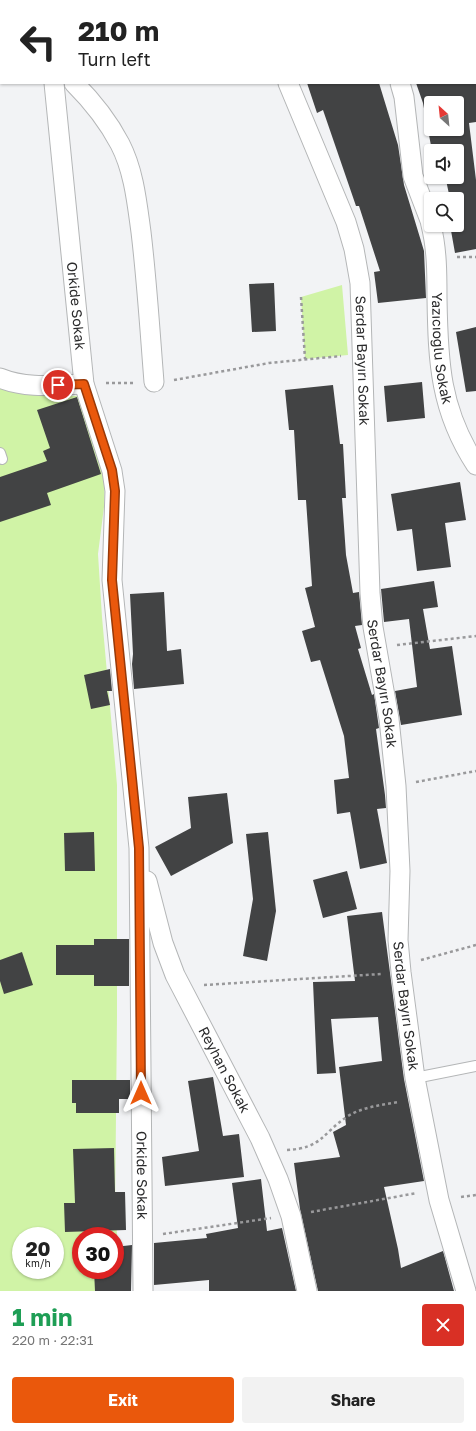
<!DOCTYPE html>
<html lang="en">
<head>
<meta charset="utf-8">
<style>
	:root { --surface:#fff; --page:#f2f2f2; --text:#222; --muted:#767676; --accent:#ea580c }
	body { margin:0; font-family:"Golos Text",sans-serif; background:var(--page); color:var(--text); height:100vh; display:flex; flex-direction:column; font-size:15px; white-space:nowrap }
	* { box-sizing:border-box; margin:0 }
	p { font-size:13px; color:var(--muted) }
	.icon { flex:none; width:22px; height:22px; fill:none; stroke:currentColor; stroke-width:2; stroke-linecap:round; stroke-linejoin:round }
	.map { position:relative; height:1291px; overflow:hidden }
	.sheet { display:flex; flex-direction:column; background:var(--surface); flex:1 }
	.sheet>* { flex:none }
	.guide { position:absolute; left:0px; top:0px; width:476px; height:84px; box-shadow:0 1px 3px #0004; background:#fff; color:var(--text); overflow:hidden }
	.needle { width:26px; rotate:333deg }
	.fabs { position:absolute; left:424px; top:96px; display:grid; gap:8px }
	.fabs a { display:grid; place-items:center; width:40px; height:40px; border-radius:4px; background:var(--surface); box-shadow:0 1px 3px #0004; font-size:20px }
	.speed { position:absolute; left:12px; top:1227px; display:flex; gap:8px; font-size:20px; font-weight:700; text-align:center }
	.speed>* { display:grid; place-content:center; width:52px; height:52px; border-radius:50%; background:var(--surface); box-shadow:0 1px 3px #0004; line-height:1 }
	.speed small { font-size:10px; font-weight:400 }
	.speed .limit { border:6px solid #d22; background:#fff; color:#111 }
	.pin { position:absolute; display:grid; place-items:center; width:34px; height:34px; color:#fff; margin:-17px; border:2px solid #fff; border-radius:50%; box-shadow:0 1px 4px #0007 }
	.me { position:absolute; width:44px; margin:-22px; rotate:0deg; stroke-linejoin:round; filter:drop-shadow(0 0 3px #0008) }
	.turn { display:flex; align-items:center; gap:14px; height:84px; padding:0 12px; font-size:18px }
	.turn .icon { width:52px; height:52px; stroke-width:2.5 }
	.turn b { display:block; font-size:28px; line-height:34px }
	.round { display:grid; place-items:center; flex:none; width:42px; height:42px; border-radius:4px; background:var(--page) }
	.overview { display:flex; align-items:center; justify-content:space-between; height:68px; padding:0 12px }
	h1 { font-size:24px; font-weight:700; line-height:30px; color:#1e9e55 }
	.button { display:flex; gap:8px; margin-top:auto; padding:8px 12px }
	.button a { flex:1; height:46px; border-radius:4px; background:var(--accent); color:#fff; font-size:16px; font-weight:700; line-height:46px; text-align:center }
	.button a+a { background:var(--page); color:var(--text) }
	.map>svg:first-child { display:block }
	.green { fill:#d0f3a6; fill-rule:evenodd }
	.building { fill:#424344; fill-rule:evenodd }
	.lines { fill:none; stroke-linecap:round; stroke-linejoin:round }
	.service-casing { stroke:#b4b6b7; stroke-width:12 }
	.minor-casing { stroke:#b4b6b7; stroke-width:21 }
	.path { stroke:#99999b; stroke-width:2.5; stroke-dasharray:3 3; stroke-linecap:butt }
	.service { stroke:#fff; stroke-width:10 }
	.minor { stroke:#fff; stroke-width:19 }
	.route-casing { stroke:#983908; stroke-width:10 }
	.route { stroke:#ea580c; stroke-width:7 }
	.labels { text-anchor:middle; stroke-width:4; stroke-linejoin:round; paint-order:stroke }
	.street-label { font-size:14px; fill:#2b2b2c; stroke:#fff }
</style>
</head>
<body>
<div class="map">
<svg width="476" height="1291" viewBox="0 0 476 1291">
	<rect width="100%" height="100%" fill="#f2f3f5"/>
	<path class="green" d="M342,285L348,355L305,359L301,297Z
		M0,388L41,395L79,396L105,473L104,507L98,554L102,617L117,785V1016L115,1214L123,1291H0ZM21,1236H55V1270H21ZM81,1236H115V1270H81Z"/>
	<path class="building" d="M307,83H379L398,145L404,185L424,251L426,298L378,303L374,272L380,271L359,206H356L323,110L317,113Z
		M416,83H476V122L469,123L476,180V249L455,253L450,225H457V199H450L446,180L437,182L436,177H457V151H432L423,103ZM431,103H457V129H431Z
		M274,283L276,331L252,332L249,284Z
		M476,327V391L466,392L456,332Z
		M422,382L425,418L387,422L384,386Z
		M333,385L340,444H343L346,498H342L346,555L353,593L359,592L362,625L355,626L361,648L358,649L372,695L374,694L379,728L376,729L385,795L386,808L377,809L387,863L360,869L350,812L337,814L334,780L349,778L344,736L320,660L311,662L302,631L315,627L305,588L312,586L306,500H298L294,430H289L285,390Z
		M77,397L101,474L47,493L51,505L0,522V477L47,461L43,451L50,448L37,410Z
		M460,482L466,520L445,523L451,567L417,571L412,529L397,531L391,494Z
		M434,581L438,607L423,609L430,649L452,646L462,715L401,725L395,691L417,687L409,619L384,622L381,589Z
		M164,592L167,651L181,649L184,684L134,689L132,664L133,654L130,594Z
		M110,669L112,691H107L110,705L91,709L84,675Z
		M227,793L233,843L171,876L155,847L191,828L188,797Z
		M94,832L95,871H65L64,833Z
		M268,832L276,911L267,961L243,956L253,899L246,834Z
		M347,871L357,909L323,918L313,880Z
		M382,912L404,1079L424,1181L384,1187L398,1249L401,1268L443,1251L454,1291H318L300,1209L294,1163L340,1157L333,1132L346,1125L339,1067L382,1061L378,1017L331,1019L336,1073L317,1074L313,982L355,981L347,916Z
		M94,939H129V986H94V975H56V945H94Z
		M22,952L33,985L4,994L0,981V960Z
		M213,1077L223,1136L239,1134L244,1177L165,1186L162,1157L199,1151L188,1081Z
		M72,1080H130V1099H119V1113H76V1103H72Z
		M114,1148L115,1192H125L126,1230L65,1232L64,1203H75L73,1149Z
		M261,1179L267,1231L282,1228L296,1291H209V1280L154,1285V1243L207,1238L206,1234L238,1228L232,1183Z
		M132,1245L131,1291H95L94,1270H115V1247Z"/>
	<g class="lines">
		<g class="service-casing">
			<path id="service" d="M0,453L2,459
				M415,1078L476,1066"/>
		</g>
		<g class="minor-casing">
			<g id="minor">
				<path d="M45,0V1"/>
				<path d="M254,0V1"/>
				<path d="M363,0L364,1"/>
				<path id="s1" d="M54,83L84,384L112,471L115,491L112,580L139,848L143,1291"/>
				<path d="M74,83C92,101 108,121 120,144C134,171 137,203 141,232C147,282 150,332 154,382"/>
				<path id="s2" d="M288,83L346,222L354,249L360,283L370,593L373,627L389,719L396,786L400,871L398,940L401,972L415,1078L439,1200L466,1291"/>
				<path d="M400,83L404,97L413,176L431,223"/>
				<path id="s3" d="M431,225C437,249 437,274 437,298C438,362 440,410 476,465"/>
				<path d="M0,378C27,389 55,385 84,384"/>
				<path id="s4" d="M147,881L163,943L175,975L260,1138L278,1179L291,1216L307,1291"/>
			</g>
		</g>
		<path class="path" d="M106,0V1
			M443,1L445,0
			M457,257H476
			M301,297L305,359
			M174,380L269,363L341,356
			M106,383H133
			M397,645L476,636
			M416,782L476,771
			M421,960L476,945
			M204,985L381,974
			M287,1150C323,1148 322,1133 348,1116C363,1107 381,1105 399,1102
			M461,1197L476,1195
			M311,1212L417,1193
			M163,1234L271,1218"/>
		<use href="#service" class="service"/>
		<use href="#minor" class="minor"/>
	</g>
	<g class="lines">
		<g class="route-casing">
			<path id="route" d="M58,385L84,384L112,470L115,491L112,580L139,848L141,1093"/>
		</g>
		<use href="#route" class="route"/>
	</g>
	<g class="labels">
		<g class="street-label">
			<text dy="5" stroke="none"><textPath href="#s1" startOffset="224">Orkide Sokak</textPath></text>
			<text dy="5" stroke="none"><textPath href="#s3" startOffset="124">Yazıcıoğlu Sokak</textPath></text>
			<text dy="5" stroke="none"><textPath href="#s2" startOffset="291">Serdar Bayırı Sokak</textPath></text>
			<text dy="5" stroke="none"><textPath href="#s2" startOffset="615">Serdar Bayırı Sokak</textPath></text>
			<text dy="5" stroke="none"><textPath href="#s2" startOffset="939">Serdar Bayırı Sokak</textPath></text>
			<text dy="5" stroke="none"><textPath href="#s4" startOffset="205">Reyhan Sokak</textPath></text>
			<text dy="5" stroke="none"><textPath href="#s1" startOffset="1100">Orkide Sokak</textPath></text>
		</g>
	</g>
</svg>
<div class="fabs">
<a><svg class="needle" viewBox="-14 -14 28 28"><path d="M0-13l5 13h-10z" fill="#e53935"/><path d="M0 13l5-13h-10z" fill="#767676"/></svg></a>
<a><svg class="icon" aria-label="sound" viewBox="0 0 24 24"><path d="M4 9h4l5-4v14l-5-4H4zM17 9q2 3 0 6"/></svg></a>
<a><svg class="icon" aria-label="search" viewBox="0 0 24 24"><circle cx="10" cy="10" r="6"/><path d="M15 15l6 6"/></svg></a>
</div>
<div class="speed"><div>20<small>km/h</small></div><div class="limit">30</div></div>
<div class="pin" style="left:58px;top:385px;background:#d93025"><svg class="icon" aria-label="arrive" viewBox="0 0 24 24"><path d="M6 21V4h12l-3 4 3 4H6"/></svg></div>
<svg class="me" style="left:141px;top:1093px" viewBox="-20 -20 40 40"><path d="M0-17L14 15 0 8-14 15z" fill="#ea580c" stroke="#fff" stroke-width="4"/></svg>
<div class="guide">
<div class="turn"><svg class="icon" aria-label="left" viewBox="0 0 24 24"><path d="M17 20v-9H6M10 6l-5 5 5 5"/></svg><div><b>210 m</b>Turn left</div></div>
</div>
</div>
<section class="sheet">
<div class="overview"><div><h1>1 min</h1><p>220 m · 22:31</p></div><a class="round" style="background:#d93025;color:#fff"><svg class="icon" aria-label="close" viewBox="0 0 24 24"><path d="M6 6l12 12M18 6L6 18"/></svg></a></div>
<div class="button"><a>Exit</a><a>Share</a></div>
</section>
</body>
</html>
